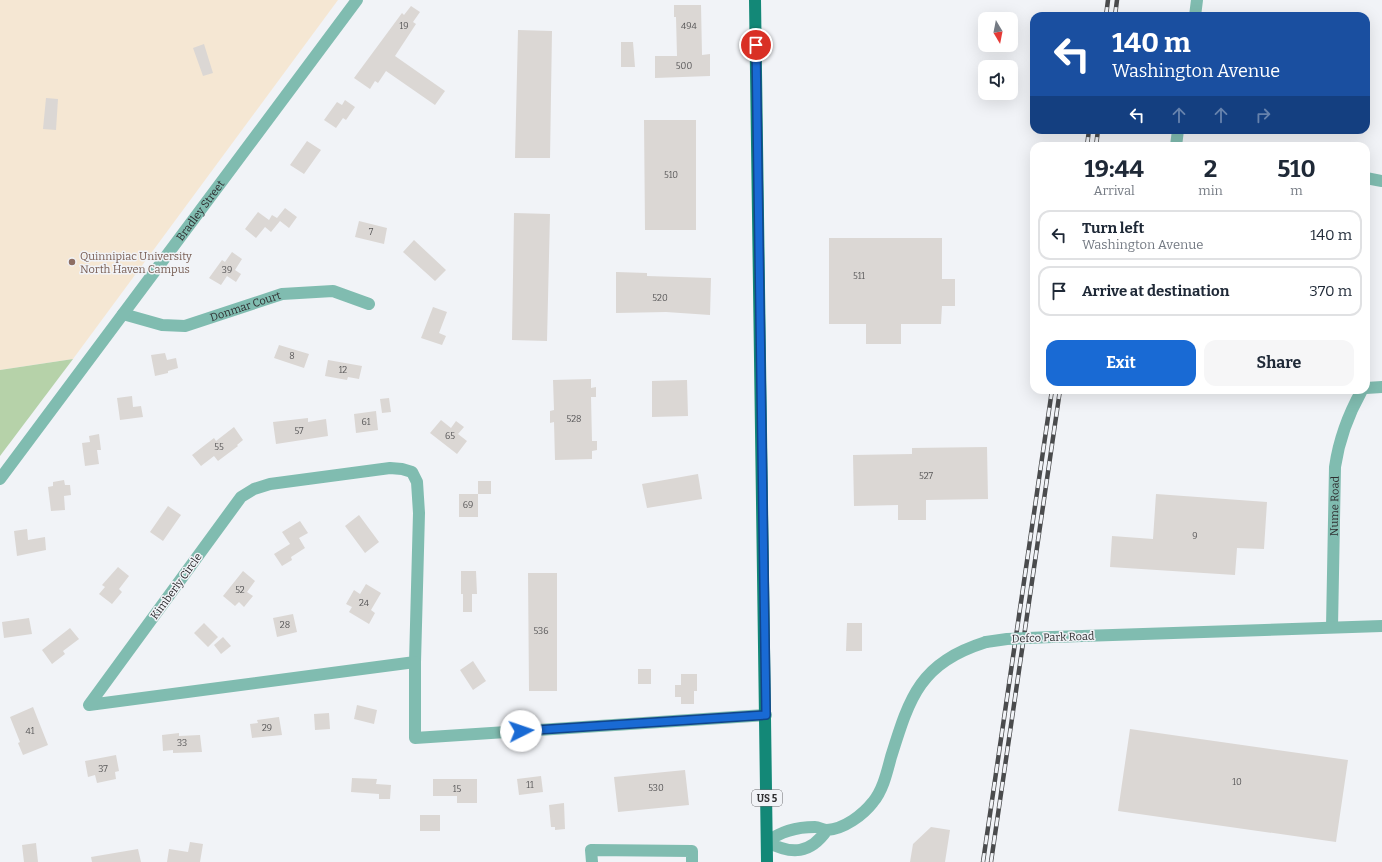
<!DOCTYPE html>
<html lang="en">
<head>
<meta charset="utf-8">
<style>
	:root { --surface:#fff; --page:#f6f6f7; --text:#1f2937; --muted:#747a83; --line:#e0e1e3; --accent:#196ad4 }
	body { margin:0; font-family:Bitter,serif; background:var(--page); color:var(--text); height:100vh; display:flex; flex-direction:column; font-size:15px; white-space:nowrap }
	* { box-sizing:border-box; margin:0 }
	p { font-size:13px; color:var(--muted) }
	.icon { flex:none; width:22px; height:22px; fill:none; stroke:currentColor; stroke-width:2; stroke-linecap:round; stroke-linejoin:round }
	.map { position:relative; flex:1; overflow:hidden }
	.details { position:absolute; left:1030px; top:142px; width:340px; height:252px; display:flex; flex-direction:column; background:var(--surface); border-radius:12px; box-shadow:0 4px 16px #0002 }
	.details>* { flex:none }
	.hud { position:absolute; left:1030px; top:12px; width:340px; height:122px; border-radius:12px; box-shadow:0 4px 16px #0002; background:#1a4fa0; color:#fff; overflow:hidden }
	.needle { width:26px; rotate:170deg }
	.controls { position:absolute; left:978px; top:12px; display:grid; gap:8px }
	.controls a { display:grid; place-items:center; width:40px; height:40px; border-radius:8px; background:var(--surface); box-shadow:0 4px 16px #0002; font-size:20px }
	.pin { position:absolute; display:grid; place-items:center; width:34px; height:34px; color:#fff; margin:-17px; border:2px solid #fff; border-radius:50%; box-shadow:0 1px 4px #0007 }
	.me { position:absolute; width:44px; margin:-22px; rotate:86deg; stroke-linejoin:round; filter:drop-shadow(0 0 3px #0008) }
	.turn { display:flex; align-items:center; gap:14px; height:84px; padding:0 16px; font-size:18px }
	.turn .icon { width:52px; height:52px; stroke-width:2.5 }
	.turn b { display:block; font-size:28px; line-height:34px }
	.lanes { display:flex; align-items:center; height:38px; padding:0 16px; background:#0003; justify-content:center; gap:20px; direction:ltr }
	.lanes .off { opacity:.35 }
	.eta { display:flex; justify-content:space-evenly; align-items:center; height:68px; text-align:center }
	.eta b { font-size:24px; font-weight:700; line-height:28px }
	.cta { display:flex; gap:8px; margin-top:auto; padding:8px 16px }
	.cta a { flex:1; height:46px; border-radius:12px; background:var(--accent); color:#fff; font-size:16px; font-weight:700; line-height:46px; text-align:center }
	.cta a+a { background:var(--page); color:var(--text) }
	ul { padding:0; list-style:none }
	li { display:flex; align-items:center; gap:12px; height:50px; margin:0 8px 6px; padding:0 8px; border:2px solid var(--line); border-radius:12px }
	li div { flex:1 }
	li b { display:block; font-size:15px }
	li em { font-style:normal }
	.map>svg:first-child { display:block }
	.education { fill:#f5e7d3 }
	.green { fill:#b6d2a9 }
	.building { fill:#dbd7d4 }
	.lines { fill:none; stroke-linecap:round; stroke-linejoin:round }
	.minor { stroke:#80bcb0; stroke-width:12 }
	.major { stroke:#138877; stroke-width:12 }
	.rail-casing { stroke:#4a4b4d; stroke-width:4.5 }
	.rail { stroke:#f1f3f7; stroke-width:3; stroke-dasharray:9; stroke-linecap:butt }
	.minor-bridge { stroke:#80bcb0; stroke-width:12 }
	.route-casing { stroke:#10458a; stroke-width:10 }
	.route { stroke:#196ad4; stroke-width:7 }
	.education-dot { fill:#8d6e63; stroke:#f1f3f7; stroke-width:1.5 }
	.labels { text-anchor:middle; stroke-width:3; stroke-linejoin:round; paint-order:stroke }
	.number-label { font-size:9px; fill:#595859 }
	.shield { fill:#f1f3f7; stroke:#68696c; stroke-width:1 }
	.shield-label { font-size:10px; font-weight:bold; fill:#2e2e30 }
	.street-label { font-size:11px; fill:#2e2e30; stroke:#f1f3f7 }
	.education-label { font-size:11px; fill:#785e54; stroke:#f1f3f7; text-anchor:start }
</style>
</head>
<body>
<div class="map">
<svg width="1382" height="862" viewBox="0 0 1382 862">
	<rect width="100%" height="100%" fill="#f1f3f7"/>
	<path class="education" d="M0,0H338L73,359L0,370Z"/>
	<path class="green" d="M73,359L0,456V370Z"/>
	<path class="building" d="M674,5H701L702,55L710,54V76L655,78V56H677L676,17H674Z
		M411,6L420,12L413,22L416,24L395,56L445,91L435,105L386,71L378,83L375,81L370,89L354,78L402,13L404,15Z
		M518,30L552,31L550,158H515Z
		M621,42H633L635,67H621Z
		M204,44L213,73L203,76L193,48Z
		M46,98L58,99L56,130L43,129Z
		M345,100L355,107L346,120L343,118L336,128L324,120L337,102L342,105Z
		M644,120H696V230H645Z
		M307,141L321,150L304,174L290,165Z
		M285,208L297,217L289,228L280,221L271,232L265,227L256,238L245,229L258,212L269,220L272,215L277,218Z
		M514,213L550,214L547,341L512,340Z
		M359,221L387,228L384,244L355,237Z
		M829,238H942V279H955V306H942L941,324H901V344H866V324H829Z
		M414,240L446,270L435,281L403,252Z
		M232,252L242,259L235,270L241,274L236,282L227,276L221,285L209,278L222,260L225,262Z
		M616,272L647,273V276L711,278L710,315L666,312L616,313Z
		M433,307L447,312L439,333L446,336L442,345L421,338Z
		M279,345L309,354L304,368L274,358Z
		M165,353L167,360L176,358L178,368L168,371V373L155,376L151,355Z
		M328,360L362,366L359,379L348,377L347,380L325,376Z
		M591,379V388L596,387V397H591L592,441H597V450L592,451V459L555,460L554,422L550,423V411L554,410L553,380Z
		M687,380L688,416L652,417V381Z
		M132,396L133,407L141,406L143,417L120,420L117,398Z
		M389,398L391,412L382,413L380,399Z
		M376,411L378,430L356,433L354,414Z
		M308,418V422L326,419L328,436L276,444L273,422Z
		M441,420L451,428L456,421L464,427L458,434L467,441L457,454L430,433Z
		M234,427L243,440L237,445L238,446L218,461L214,456L201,466L192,455L214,438L216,441Z
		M99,434L101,450H97L99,464L85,466L82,443L90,442L89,436Z
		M987,447L988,499L926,500V520H898V505L854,506L853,455L912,454V448Z
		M698,474L702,499L647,508L642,484Z
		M64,480L65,485H70L71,495L64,496L65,510L51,511L48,487L53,486V482Z
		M478,481H491V494H478Z
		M459,494H478V517H459Z
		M1156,494L1267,502L1264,549L1237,548L1235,575L1110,567L1112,536L1153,539Z
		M168,506L181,515L163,541L150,532Z
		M359,515L379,542L365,553L345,526Z
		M300,521L308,533L299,538L305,548L291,557L292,560L282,566L274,554L290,544L282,532Z
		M27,529L28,540L45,537L46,550L17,556L14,531Z
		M118,567L129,576L119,589L122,592L112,604L99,594L105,587L102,585Z
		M243,571L255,581L247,592L253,596L244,607L239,602L235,606L223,596Z
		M461,571H476L477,594H472V612H463V594H461Z
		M528,573H557V691H529Z
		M366,584L381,593L371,610L375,613L369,624L349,612L352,607L346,604L354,590L360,594Z
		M293,614L297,632L277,637L273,618Z
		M29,618L32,634L4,638L2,622Z
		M204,623L218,637L208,647L194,633Z
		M847,623H862V651H846Z
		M70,628L79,639L63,651L65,654L52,664L42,650Z
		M223,637L231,646L221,654L214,645Z
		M473,661L486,681L473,690L460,670Z
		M638,669H651V684H638Z
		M681,674H697V691H694V704H681V697H675V685H681Z
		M357,705L377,710L374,724L354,719Z
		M33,707L48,745L23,755L18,743L20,742L10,717Z
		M329,713L330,729L315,730L314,714Z
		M279,717L282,735L252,738L250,724L258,723L257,720Z
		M1130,729L1348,760L1336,842L1118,811Z
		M179,733V736L200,735L202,752L173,753V750L163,751L162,735Z
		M116,755L119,771L115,772L116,779L97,783L95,775L88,777L85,761Z
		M685,770L689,805L618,812L614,777Z
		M541,776L543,792L519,795L517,779Z
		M352,778L377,779L376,784L391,785L390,799H379V794L351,792Z
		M433,779H477V803H457V796H433Z
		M564,803L565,829L555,830V827H551L549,805Z
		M420,815H440V831H420Z
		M931,827L950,830L945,862H910L913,844Z
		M190,842L203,844L200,862H167L169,849L188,852Z
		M36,843L38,862H24L22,845Z
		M138,849L141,862H92L91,857Z"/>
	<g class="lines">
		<g class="minor">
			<path d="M1195,16L1197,0"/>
			<path d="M1176,146L1178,130"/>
			<path d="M1366,178L1382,181"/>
			<path id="s1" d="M123,314L162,325L185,326L282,294L333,291L369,304"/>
			<path d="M1366,388L1382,387"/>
			<path d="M390,468L402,469L412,472L417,482L419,513L415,662L89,705L241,497L254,489L270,484Z"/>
			<path id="s2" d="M0,479L357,0"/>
			<path id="s3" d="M1332,627L1335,467C1339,439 1348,415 1362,390"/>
			<path d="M1052,637L1382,626"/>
			<path d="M415,662V738L766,715"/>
			<path d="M827,830C810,854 792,855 767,842C781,831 797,827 815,827C819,827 823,830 827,830C844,829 863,815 873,802C883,790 887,772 891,757C910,696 920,663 986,642"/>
			<path d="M592,862L591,850L692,851V862"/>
		</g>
		<path class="major" d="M755,0L767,862"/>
		<g class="rail-casing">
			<path id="rail" d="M1106,16L1108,0
				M1115,16L1117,0
				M1087,146L1089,130
				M1096,146L1098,130
				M983,862L1052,390
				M991,862L1060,390"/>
		</g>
		<use href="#rail" class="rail"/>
		<path class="minor-bridge" d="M986,642L1007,639L1052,637"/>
	</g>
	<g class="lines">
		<g class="route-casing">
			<path id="route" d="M521,731L766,715L756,45"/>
		</g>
		<use href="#route" class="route"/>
	</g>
	<circle class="education-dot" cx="72" cy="262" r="4"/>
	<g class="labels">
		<g class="number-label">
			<text x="404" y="29">19</text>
			<text x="689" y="29">494</text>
			<text x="684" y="69">500</text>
			<text x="671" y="178">510</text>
			<text x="371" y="235">7</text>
			<text x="227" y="273">39</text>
			<text x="859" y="279">511</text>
			<text x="660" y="301">520</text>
			<text x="292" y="359">8</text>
			<text x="343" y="373">12</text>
			<text x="574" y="422">528</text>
			<text x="366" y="425">61</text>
			<text x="299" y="434">57</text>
			<text x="450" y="439">65</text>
			<text x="219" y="450">55</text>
			<text x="926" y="479">527</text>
			<text x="468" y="508">69</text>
			<text x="1195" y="539">9</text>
			<text x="240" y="593">52</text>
			<text x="364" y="606">24</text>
			<text x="285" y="628">28</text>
			<text x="541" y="634">536</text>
			<text x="267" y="731">29</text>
			<text x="30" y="734">41</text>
			<text x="182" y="746">33</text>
			<text x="103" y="772">37</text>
			<text x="1237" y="785">10</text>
			<text x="530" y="788">11</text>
			<text x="656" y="791">530</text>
			<text x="457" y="792">15</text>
		</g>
		<rect class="shield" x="752" y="790" width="30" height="16" rx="3"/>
		<g class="shield-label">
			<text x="767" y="802">US 5</text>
		</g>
		<g class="street-label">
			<text dy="4" stroke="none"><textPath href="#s2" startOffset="335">Bradley Street</textPath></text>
			<text dy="4" stroke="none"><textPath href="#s1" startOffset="127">Donmar Court</textPath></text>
			<text dy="4" stroke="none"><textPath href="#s3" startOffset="121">Nume Road</textPath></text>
			<text transform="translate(176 586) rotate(-54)" y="4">Kimberly Circle</text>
			<text transform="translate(1053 637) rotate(-2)" y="4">Defco Park Road</text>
		</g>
		<g class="education-label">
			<text x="80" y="260">Quinnipiac University<tspan x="80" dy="13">North Haven Campus</tspan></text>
		</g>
	</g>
</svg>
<div class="controls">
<a><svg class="needle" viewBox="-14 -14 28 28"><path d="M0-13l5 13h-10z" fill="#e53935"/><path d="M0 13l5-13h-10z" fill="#747a83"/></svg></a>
<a><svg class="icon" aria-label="sound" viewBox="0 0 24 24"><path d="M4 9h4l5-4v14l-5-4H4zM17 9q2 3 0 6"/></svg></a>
</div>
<div class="pin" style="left:756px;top:45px;background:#d93025"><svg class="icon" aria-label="arrive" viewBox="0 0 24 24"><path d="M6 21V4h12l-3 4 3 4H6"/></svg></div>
<svg class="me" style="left:521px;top:731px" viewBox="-20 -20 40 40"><circle r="19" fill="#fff"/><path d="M0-13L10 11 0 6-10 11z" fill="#196ad4"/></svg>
<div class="hud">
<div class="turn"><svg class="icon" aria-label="left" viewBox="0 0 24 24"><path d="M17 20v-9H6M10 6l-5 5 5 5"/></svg><div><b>140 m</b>Washington Avenue</div></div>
<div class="lanes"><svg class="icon" aria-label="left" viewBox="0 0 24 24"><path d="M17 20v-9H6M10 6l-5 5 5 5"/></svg><svg class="icon off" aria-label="ahead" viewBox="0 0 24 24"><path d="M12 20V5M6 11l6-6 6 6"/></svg><svg class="icon off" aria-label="ahead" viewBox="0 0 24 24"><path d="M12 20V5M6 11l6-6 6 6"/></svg><svg class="icon off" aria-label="right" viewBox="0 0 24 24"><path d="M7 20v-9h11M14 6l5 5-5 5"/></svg></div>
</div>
<section class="details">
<div class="eta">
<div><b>19:44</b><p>Arrival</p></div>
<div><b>2</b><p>min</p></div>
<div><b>510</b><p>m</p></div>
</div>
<ul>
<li><svg class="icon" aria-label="left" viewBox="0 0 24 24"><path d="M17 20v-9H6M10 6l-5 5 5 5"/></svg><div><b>Turn left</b><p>Washington Avenue</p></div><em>140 m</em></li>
<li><svg class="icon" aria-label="arrive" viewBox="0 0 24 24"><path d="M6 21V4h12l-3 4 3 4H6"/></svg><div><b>Arrive at destination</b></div><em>370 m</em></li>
</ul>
<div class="cta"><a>Exit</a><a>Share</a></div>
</section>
</div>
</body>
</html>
